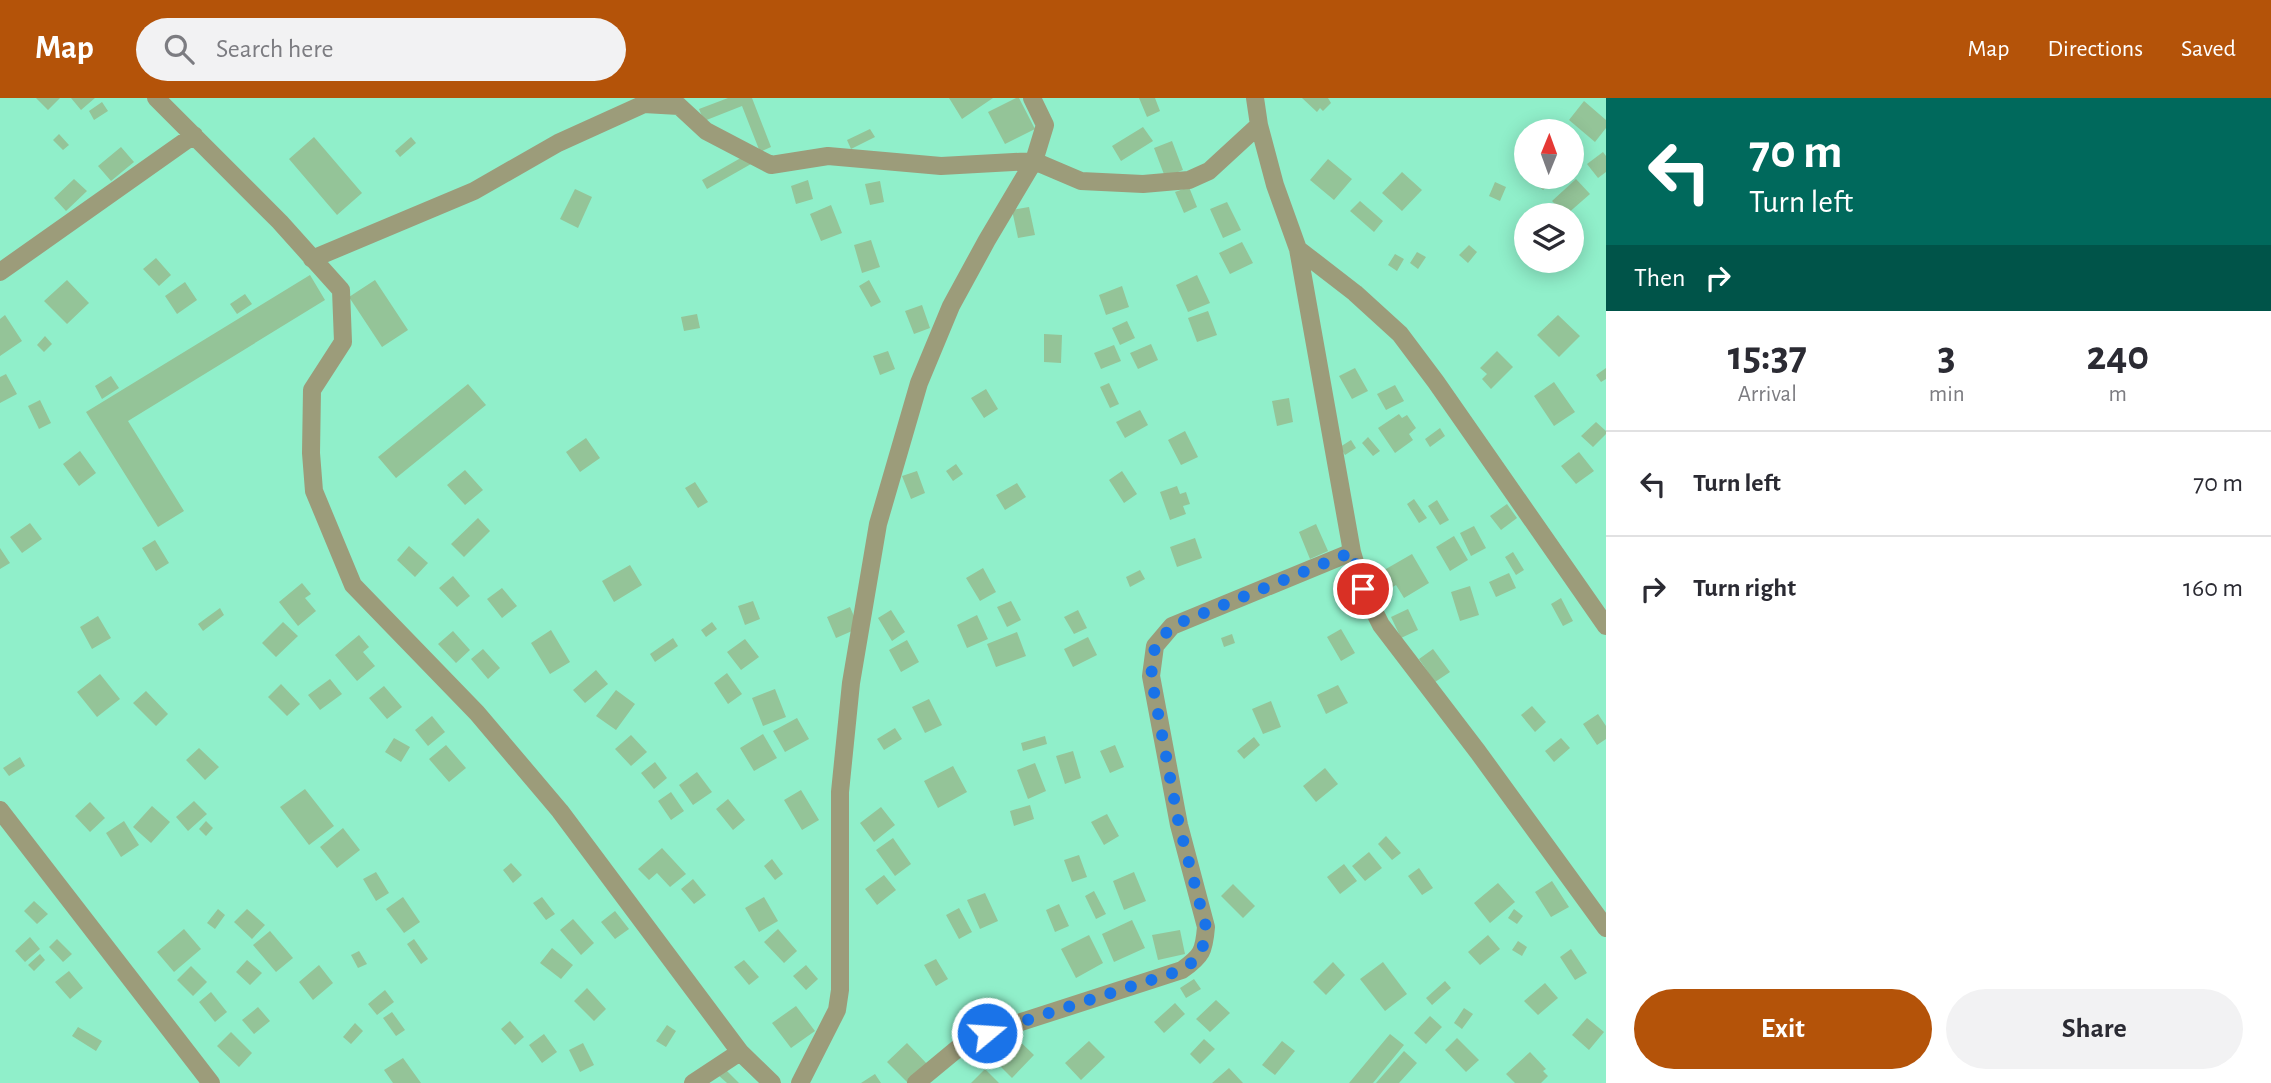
<!DOCTYPE html>
<html lang="en">
<head>
<meta charset="utf-8">
<style>
	:root { --surface:#fff; --page:#f2f2f3; --text:#2b2b33; --muted:#7c7c81; --line:#e1e1e2; --accent:#b45309 }
	body { margin:0; font-family:"Alegreya Sans",sans-serif; background:var(--page); color:var(--text); height:100vh; display:flex; flex-direction:column; font-size:26px; white-space:nowrap }
	* { box-sizing:border-box; margin:0 }
	p { font-size:23px; color:var(--muted) }
	.icon { flex:none; width:38px; height:38px; fill:none; stroke:currentColor; stroke-width:2; stroke-linecap:round; stroke-linejoin:round }
	.map { position:relative; flex:1; overflow:hidden }
	.drawer { display:flex; flex-direction:column; background:var(--surface); width:665px }
	.drawer>* { flex:none }
	.banner { background:#00695c; color:#fff; overflow:hidden }
	.needle { width:46px; rotate:1deg }
	.tools { position:absolute; left:1514px; top:21px; display:grid; gap:14px }
	.tools a { display:grid; place-items:center; width:70px; height:70px; border-radius:50%; background:var(--surface); box-shadow:0 4px 18px #0003; font-size:35px }
	.pin { position:absolute; display:grid; place-items:center; width:60px; height:60px; color:#fff; margin:-30px; border:4px solid #fff; border-radius:50%; box-shadow:0 2px 7px #0007 }
	.me { position:absolute; width:77px; margin:-38px; rotate:72deg; stroke-linejoin:round; filter:drop-shadow(0 0 5px #0008) }
	.turn { display:flex; align-items:center; gap:24px; height:147px; padding:0 28px; font-size:32px }
	.turn .icon { width:91px; height:91px; stroke-width:2.5 }
	.turn b { display:block; font-size:49px; line-height:60px }
	.then { display:flex; align-items:center; height:66px; padding:0 28px; background:#0003; gap:14px; font-size:26px }
	.eta { display:flex; justify-content:space-evenly; align-items:center; height:119px; text-align:center }
	.eta b { font-size:42px; font-weight:700; line-height:49px }
	.cta { display:flex; gap:14px; margin-top:auto; padding:14px 28px }
	.cta a { flex:1; height:80px; border-radius:42px; background:var(--accent); color:#fff; font-size:28px; font-weight:700; line-height:80px; text-align:center }
	.cta a+a { background:var(--page); color:var(--text) }
	ul { padding:0; list-style:none }
	li { display:flex; align-items:center; gap:21px; height:105px; padding:0 28px; border-top:2px solid var(--line) }
	li div { flex:1 }
	li b { display:block; font-size:26px }
	li em { font-style:normal }
	header { display:flex; align-items:center; gap:42px; box-sizing:border-box; height:98px; padding:0 35px; background:var(--accent); color:#fff }
	header strong { font-size:33px }
	nav { display:flex; gap:38px; margin-inline-start:auto; font-size:24px }
	.search { width:490px; height:63px; background:var(--page); display:flex; align-items:center; gap:18px; box-sizing:border-box; padding:0 24px; border-radius:38px; color:var(--muted); font-size:26px }
	main { display:flex; flex:1; min-height:0 }
	.map>svg:first-child { display:block }
	.building { fill:#94c498 }
	.lines { fill:none; stroke-linecap:round; stroke-linejoin:round }
	.street { stroke:#9c9c7a; stroke-width:18 }
	.route { stroke:#1a73e8; stroke-width:12; stroke-dasharray:0 21.6 }
</style>
</head>
<body>
<header>
<strong>Map</strong>
<div class="search"><svg class="icon" aria-label="search" viewBox="0 0 24 24"><circle cx="10" cy="10" r="6"/><path d="M15 15l6 6"/></svg>Search here</div>
<nav><a>Map</a><a>Directions</a><a>Saved</a></nav>
</header>
<main>
<div class="map">
<svg width="1606" height="985" viewBox="0 0 1606 985">
	<rect width="100%" height="100%" fill="#90efca"/>
	<path class="building" d="M36,0H60L48,12Z
		M71,0H95L81,12Z
		M728,0H752L771,49L760,54L742,8L704,23L699,11Z
		M949,0H993L962,21Z
		M1016,0H1019L1035,31L1005,46L988,14Z
		M1139,0H1155L1160,13L1147,19Z
		M1302,0H1328L1331,5L1323,13L1320,10L1317,14Z
		M1584,3L1606,22V30L1595,44L1569,22Z
		M102,4L108,13L94,22L89,13Z
		M1143,29L1153,43L1121,63L1112,48Z
		M870,31L875,39L851,51L847,42Z
		M59,36L69,47L63,52L53,42Z
		M314,39L362,95L337,117L289,61Z
		M411,39L416,45L400,59L395,53Z
		M1172,43L1183,72L1165,79L1154,50Z
		M121,49L134,64L111,83L98,68Z
		M1603,54L1606,58V74L1598,80L1587,66Z
		M746,57L751,66L707,91L702,82Z
		M1328,61L1352,81L1334,102L1310,82Z
		M1402,74L1422,92L1402,113L1382,95Z
		M1534,79H1557L1543,92L1532,81Z
		M74,81L87,93L66,113L54,100Z
		M1576,81L1590,96L1566,117L1552,103Z
		M808,82L813,101L796,106L791,88Z
		M880,83L884,104L870,107L865,86Z
		M1495,84L1506,89L1500,103L1489,98Z
		M1189,89L1197,109L1184,115L1175,94Z
		M575,91L592,99L578,130L560,121Z
		M1360,103L1383,123L1374,134L1350,113Z
		M1227,104L1241,132L1223,140L1210,111Z
		M831,107L842,135L821,143L810,116Z
		M1029,109L1035,137L1018,140L1012,112Z
		M871,142L880,169L862,175L854,147Z
		M1242,144L1253,165L1230,176L1219,155Z
		M1469,147L1477,154L1468,165L1459,157Z
		M1417,154L1426,159L1418,171L1410,165Z
		M1395,156L1404,161L1397,173L1388,167Z
		M156,160L171,177L159,188L143,171Z
		M310,177L325,202L128,323L184,413L158,429L86,314Z
		M1197,177L1210,205L1188,214L1176,187Z
		M67,182L89,205L67,226L44,203Z
		M375,182L408,232L382,249L349,199Z
		M869,182L881,204L871,209L859,188Z
		M185,184L197,202L177,216L165,198Z
		M1122,188L1129,209L1106,217L1099,197Z
		M245,196L252,206L237,216L230,206Z
		M922,207L930,230L914,236L905,213Z
		M1208,213L1217,237L1197,244L1188,220Z
		M697,216L700,230L684,233L681,219Z
		M5,217L22,243L0,258V221Z
		M1558,217L1580,238L1559,259L1537,237Z
		M1127,223L1135,240L1120,247L1112,230Z
		M1044,236L1062,237L1061,265L1044,264Z
		M45,238L52,246L44,254L37,247Z
		M1151,246L1158,262L1138,271L1130,255Z
		M1114,247L1121,263L1101,271L1094,255Z
		M888,253L895,271L880,277L873,258Z
		M1497,253L1513,269L1491,291L1482,281L1487,276L1480,270Z
		M1355,270L1368,293L1352,301L1339,278Z
		M1606,270V281L1601,284L1596,277Z
		M6,276L17,296L0,305V279Z
		M111,278L119,290L102,301L95,288Z
		M1554,284L1575,314L1554,328L1534,298Z
		M1109,285L1119,306L1110,310L1100,289Z
		M468,286L486,307L396,380L378,359Z
		M1395,287L1404,303L1386,312L1377,296Z
		M986,291L998,311L984,320L971,300Z
		M1289,300L1293,324L1277,328L1272,303Z
		M40,302L51,325L39,331L28,308Z
		M1140,312L1148,327L1125,340L1116,324Z
		M1399,316L1402,320L1407,317L1416,330L1409,336L1413,342L1395,355L1378,330Z
		M1596,324L1606,333V336L1593,349L1581,338Z
		M1440,330L1445,338L1430,349L1425,341Z
		M1185,333L1198,359L1181,367L1168,342Z
		M1368,339L1380,353L1373,358L1362,345Z
		M586,340L600,360L580,374L566,354Z
		M1351,342L1356,350L1345,357L1340,349Z
		M80,353L96,375L79,388L63,366Z
		M1579,354L1594,373L1576,386L1561,368Z
		M956,366L963,376L953,383L946,373Z
		M465,372L483,392L465,407L447,387Z
		M917,373L925,395L911,401L902,378Z
		M1122,373L1137,396L1124,405L1109,382Z
		M695,384L708,404L698,410L685,390Z
		M1017,385L1026,399L1005,412L996,397Z
		M1177,388L1180,396L1186,394L1190,406L1183,408L1186,416L1170,422L1160,394Z
		M1414,401L1427,420L1419,425L1407,406Z
		M1437,402L1449,422L1440,427L1428,408Z
		M1507,406L1517,420L1501,432L1490,418Z
		M478,420L490,433L464,459L451,446Z
		M30,425L42,441L22,455L10,439Z
		M1316,426L1328,453L1310,461L1299,434Z
		M1474,428L1486,450L1471,458L1460,435Z
		M1454,438L1468,462L1450,473L1436,449Z
		M1195,440L1202,460L1177,469L1170,449Z
		M155,442L169,465L156,473L142,450Z
		M409,448L428,465L415,479L397,462Z
		M0,450L10,465L0,471Z
		M1513,454L1524,472L1516,477L1505,459Z
		M1412,456L1429,485L1404,500L1396,487L1389,491L1379,475Z
		M630,467L642,487L614,504L602,483Z
		M983,470L996,494L980,503L966,480Z
		M1140,472L1145,481L1130,489L1126,479Z
		M1509,475L1516,490L1496,499L1489,484Z
		M453,478L470,498L457,509L439,490Z
		M302,485L311,496L305,500L316,513L298,528L279,504Z
		M1470,488L1479,517L1460,523L1451,494Z
		M502,490L517,508L502,520L487,501Z
		M1561,500L1573,523L1563,528L1551,506Z
		M753,503L760,521L745,527L738,508Z
		M1011,503L1021,522L1007,529L997,509Z
		M850,509L859,530L836,540L827,519Z
		M220,510L224,517L203,533L198,526Z
		M1408,511L1418,532L1401,540L1391,519Z
		M891,512L905,534L892,543L878,520Z
		M1078,512L1087,530L1074,536L1064,519Z
		M977,517L988,541L967,550L957,527Z
		M98,518L111,540L92,551L80,529Z
		M283,524L298,538L276,559L262,545Z
		M712,524L717,531L706,539L701,532Z
		M1341,531L1355,555L1341,563L1327,539Z
		M551,532L570,564L550,576L531,545Z
		M453,533L470,552L456,565L438,546Z
		M1017,534L1026,558L996,569L987,546Z
		M1232,536L1235,545L1224,549L1221,540Z
		M359,537L369,549L363,554L375,568L357,583L335,557Z
		M1088,539L1097,557L1073,569L1064,551Z
		M673,540L678,548L655,564L650,556Z
		M745,541L759,559L741,572L727,554Z
		M907,542L919,564L901,574L889,552Z
		M483,551L500,570L488,581L471,561Z
		M1433,551L1450,574L1435,584L1419,561Z
		M596,572L608,586L585,605L573,592Z
		M727,575L742,596L728,606L714,585Z
		M100,576L120,601L97,619L77,594Z
		M330,581L342,596L320,612L308,597Z
		M281,586L300,606L287,618L268,599Z
		M1338,587L1348,605L1326,616L1317,597Z
		M384,588L402,609L387,621L369,600Z
		M775,591L786,619L763,628L752,600Z
		M616,592L635,606L616,632L596,618Z
		M146,593L168,616L156,628L133,605Z
		M929,601L942,627L925,635L912,609Z
		M1271,603L1281,629L1263,636L1252,611Z
		M1532,608L1546,624L1535,634L1521,617Z
		M1598,616L1606,628V641L1597,647L1583,626Z
		M432,618L445,634L428,648L415,632Z
		M797,620L809,641L785,654L773,633Z
		M895,630L902,641L884,652L877,641Z
		M763,636L777,660L754,673L740,650Z
		M631,637L647,654L631,668L615,651Z
		M1045,638L1047,646L1023,653L1021,645Z
		M1254,639L1260,647L1244,661L1237,653Z
		M394,640L410,649L401,664L385,654Z
		M1561,640L1570,650L1554,664L1545,653Z
		M446,647L466,670L449,684L429,661Z
		M1115,647L1124,669L1110,675L1100,653Z
		M199,650L219,669L205,682L186,662Z
		M1073,653L1081,680L1065,686L1056,658Z
		M20,659L25,668L9,678L3,670Z
		M655,664L667,680L654,691L641,675Z
		M1035,665L1046,693L1028,701L1017,672Z
		M953,668L967,694L938,710L924,683Z
		M1325,670L1338,686L1316,704L1303,688Z
		M697,674L712,694L693,707L679,687Z
		M305,691L334,728L309,747L280,709Z
		M801,692L819,722L802,732L784,702Z
		M671,694L684,713L671,722L658,703Z
		M728,701L745,722L733,732L716,711Z
		M194,703L207,716L188,733L176,719Z
		M90,704L105,720L90,734L75,718Z
		M1030,707L1034,721L1014,728L1010,713Z
		M152,708L170,724L151,745L133,729Z
		M881,709L895,727L874,744L860,725Z
		M1107,716L1119,738L1104,747L1091,724Z
		M124,723L139,747L121,759L106,735Z
		M206,723L213,730L206,738L199,731Z
		M343,730L360,752L337,770L320,749Z
		M1386,738L1401,755L1392,762L1378,746Z
		M893,740L911,766L895,778L876,752Z
		M662,750L686,776L670,789L657,775L649,782L638,771Z
		M1369,754L1382,770L1365,783L1352,768Z
		M1079,757L1087,779L1072,784L1064,762Z
		M772,761L783,776L775,782L764,768Z
		M511,765L522,777L513,785L503,772Z
		M1344,766L1357,783L1340,796L1327,779Z
		M1419,770L1433,790L1422,797L1408,778Z
		M376,774L389,795L376,803L363,781Z
		M1134,774L1146,803L1124,812L1113,783Z
		M884,777L896,792L877,807L865,791Z
		M693,781L706,797L694,806L681,791Z
		M1552,783L1569,809L1551,819L1535,794Z
		M1498,785L1515,804L1490,825L1474,805Z
		M1233,786L1255,808L1243,820L1221,798Z
		M1094,793L1106,816L1096,821L1085,798Z
		M985,795L998,823L980,831L967,802Z
		M403,799L420,824L404,835L386,811Z
		M542,799L555,816L546,822L533,805Z
		M764,799L778,823L759,834L745,810Z
		M34,803L48,816L37,826L24,813Z
		M1059,806L1069,828L1055,834L1046,812Z
		M959,810L972,834L959,841L946,817Z
		M218,811L225,817L215,831L207,825Z
		M247,811L265,827L252,841L234,824Z
		M1514,811L1523,818L1517,826L1508,820Z
		M615,813L629,831L615,841L601,824Z
		M573,821L594,845L581,857L560,832Z
		M1132,822L1145,850L1114,864L1102,836Z
		M184,831L201,851L174,874L157,854Z
		M778,831L797,853L784,865L764,844Z
		M1180,832L1185,856L1158,862L1152,837Z
		M270,833L293,860L276,874L253,847Z
		M1089,837L1103,865L1076,880L1061,851Z
		M1488,837L1500,851L1480,867L1468,854Z
		M30,839L40,851L25,864L15,853Z
		M57,841L72,856L63,864L49,849Z
		M414,841L428,861L421,866L407,846Z
		M1518,843L1527,849L1522,858L1512,852Z
		M552,850L573,867L561,881L540,865Z
		M1571,851L1587,875L1575,882L1560,859Z
		M359,853L367,866L358,870L351,857Z
		M40,856L45,862L34,873L28,867Z
		M936,861L948,881L936,888L924,867Z
		M247,862L262,875L250,887L236,874Z
		M744,862L759,879L749,887L734,869Z
		M1333,864L1345,877L1326,897L1313,884Z
		M1383,864L1407,896L1385,913L1360,881Z
		M319,867L333,885L313,902L299,884Z
		M806,867L818,881L806,892L793,878Z
		M191,868L207,884L193,898L177,882Z
		M69,873L83,890L70,901L55,884Z
		M1194,881L1201,891L1186,900L1180,890Z
		M1445,883L1451,890L1432,907L1426,900Z
		M1545,885L1558,900L1538,917L1524,903Z
		M587,890L606,911L594,923L574,903Z
		M385,892L394,904L377,917L368,906Z
		M211,894L227,914L215,924L199,904Z
		M1216,902L1230,915L1210,934L1196,921Z
		M1175,905L1185,916L1164,935L1154,924Z
		M796,908L815,933L791,950L772,925Z
		M258,909L270,923L254,936L242,922Z
		M1464,910L1473,916L1462,931L1454,925Z
		M392,914L405,932L396,938L383,920Z
		M1430,918L1442,929L1426,946L1414,935Z
		M1587,920L1604,934L1589,952L1572,937Z
		M510,923L524,939L515,947L501,931Z
		M355,925L363,933L351,946L343,939Z
		M667,927L676,933L666,949L656,943Z
		M78,929L102,943L96,953L72,938Z
		M231,934L252,955L239,969L217,948Z
		M544,936L557,954L542,965L529,947Z
		M1012,936L1034,957L1012,980L996,964L1008,952L1002,946Z
		M1390,936L1404,947L1373,985H1349Z
		M1457,940L1479,962L1466,974L1445,952Z
		M1204,941L1215,951L1200,966L1190,956Z
		M1089,943L1105,959L1081,982L1065,965Z
		M1282,943L1295,953L1275,977L1262,967Z
		M583,945L594,967L580,974L569,952Z
		M907,945L929,968L908,985L887,964Z
		M1404,953L1417,965L1399,985H1376Z
		M1530,954L1546,971L1543,973L1548,978L1541,985H1515L1506,976Z
		M403,960L421,985H393L384,972Z
		M1229,970L1243,985H1212Z
		M725,971L739,985H727L718,977Z
		M985,971L999,985H971Z
		M875,976L881,985H861Z"/>
	<g class="lines">
		<path class="street" d="M156,0L280,124L341,192L343,244L312,292L311,355L314,393L353,487L477,615L560,713L740,954L772,985
			M1255,0L1259,27L1275,87L1298,151L1355,195L1400,236L1436,284L1606,528
			M1298,151L1352,454L1363,491L1381,527L1478,654L1606,830
			M312,161L474,93L558,45L644,6L679,8L706,33L771,67L828,58L941,68L1034,63L1081,83L1143,86L1189,82L1209,73L1259,27
			M0,174L194,37
			M0,712L211,985
			M693,985L740,954
			M800,985L837,912L840,892V694L851,585L878,426L919,285L951,208L987,142L1034,63L1045,27L1032,0
			M916,985L957,951L987,935L1182,872C1202,858 1204,853 1206,829L1179,727L1151,578L1155,548L1172,528L1352,454"/>
	</g>
	<g class="lines">
		<path class="route" d="M987,935L1182,872C1202,858 1203,853 1206,829L1179,727L1151,578L1155,548L1172,528L1352,454L1363,491"/>
	</g>
</svg>
<div class="tools">
<a><svg class="needle" viewBox="-14 -14 28 28"><path d="M0-13l5 13h-10z" fill="#e53935"/><path d="M0 13l5-13h-10z" fill="#7c7c81"/></svg></a>
<a><svg class="icon" aria-label="layers" viewBox="0 0 24 24"><path d="M12 4l9 5-9 5-9-5zM3 14l9 5 9-5"/></svg></a>
</div>
<div class="pin" style="left:1363px;top:491px;background:#d93025"><svg class="icon" aria-label="arrive" viewBox="0 0 24 24"><path d="M6 21V4h12l-3 4 3 4H6"/></svg></div>
<svg class="me" style="left:987px;top:935px" viewBox="-20 -20 40 40"><circle r="17" fill="#1a73e8" stroke="#fff" stroke-width="3"/><path d="M0-11L8 9 0 5-8 9z" fill="#fff"/></svg>
</div>
<section class="drawer">
<div class="banner">
<div class="turn"><svg class="icon" aria-label="left" viewBox="0 0 24 24"><path d="M17 20v-9H6M10 6l-5 5 5 5"/></svg><div><b>70 m</b>Turn left</div></div>
<div class="then">Then<svg class="icon" aria-label="right" viewBox="0 0 24 24"><path d="M7 20v-9h11M14 6l5 5-5 5"/></svg></div>
</div>
<div class="eta">
<div><b>15:37</b><p>Arrival</p></div>
<div><b>3</b><p>min</p></div>
<div><b>240</b><p>m</p></div>
</div>
<ul>
<li><svg class="icon" aria-label="left" viewBox="0 0 24 24"><path d="M17 20v-9H6M10 6l-5 5 5 5"/></svg><div><b>Turn left</b></div><em>70 m</em></li>
<li><svg class="icon" aria-label="right" viewBox="0 0 24 24"><path d="M7 20v-9h11M14 6l5 5-5 5"/></svg><div><b>Turn right</b></div><em>160 m</em></li>
</ul>
<div class="cta"><a>Exit</a><a>Share</a></div>
</section>
</main>
</body>
</html>
